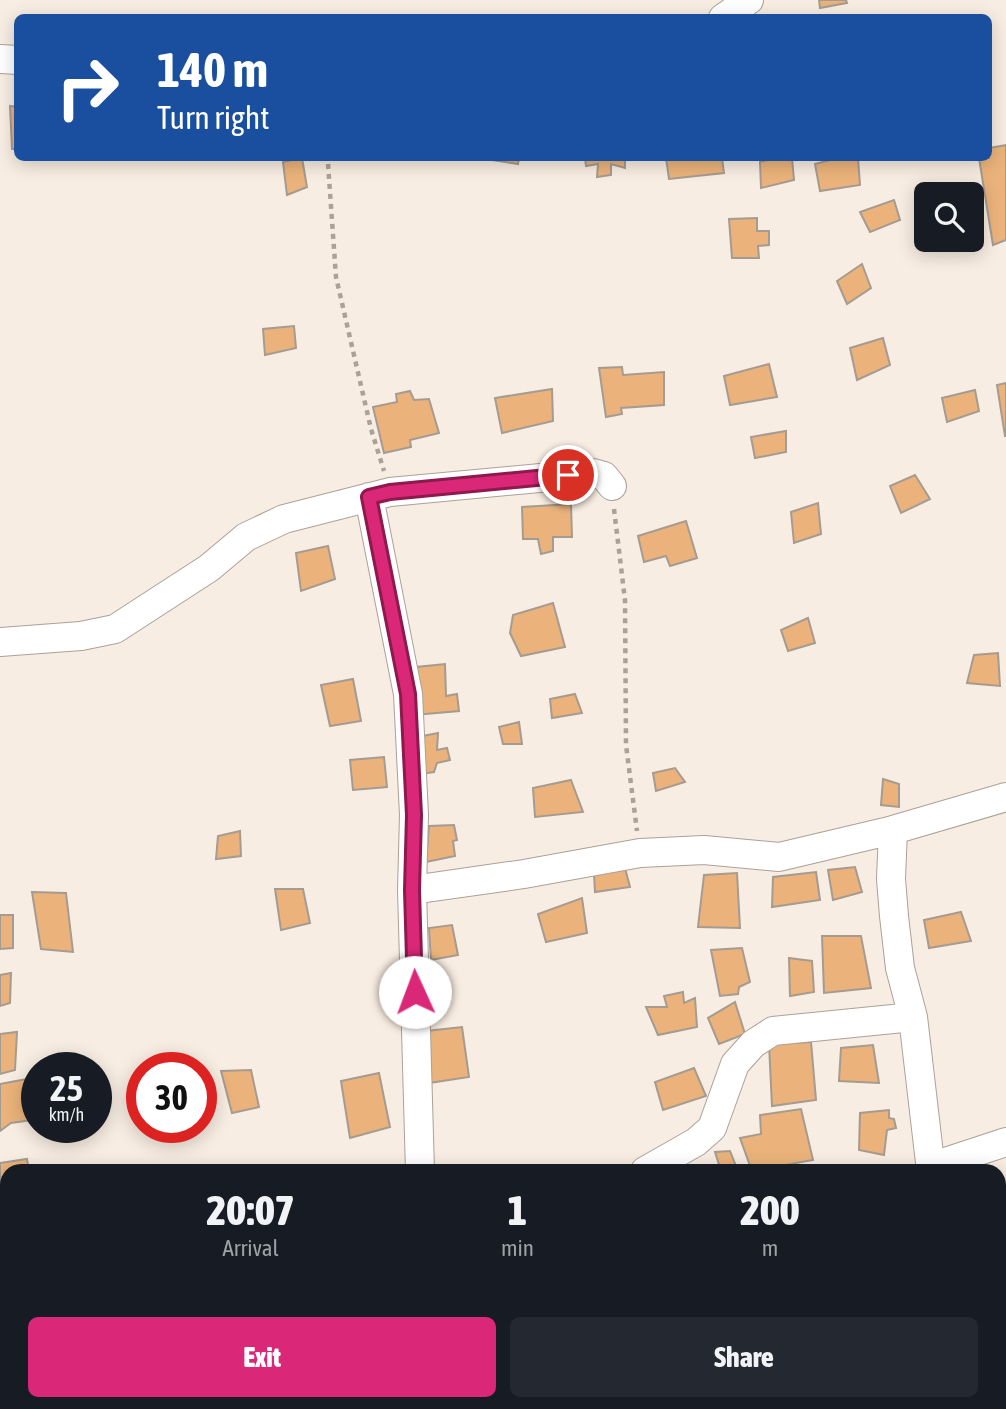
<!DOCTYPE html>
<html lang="en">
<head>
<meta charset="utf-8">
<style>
	:root { --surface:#171b24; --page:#242831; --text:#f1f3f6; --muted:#9ea1a6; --accent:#db2777 }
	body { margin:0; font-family:"Asap Condensed",sans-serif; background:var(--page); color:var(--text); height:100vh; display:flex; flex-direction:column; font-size:26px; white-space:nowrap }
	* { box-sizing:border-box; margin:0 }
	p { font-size:23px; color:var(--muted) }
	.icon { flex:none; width:38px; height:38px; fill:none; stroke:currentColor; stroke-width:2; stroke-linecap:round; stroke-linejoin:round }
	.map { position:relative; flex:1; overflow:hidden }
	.drawer { position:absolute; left:0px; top:1164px; width:1006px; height:247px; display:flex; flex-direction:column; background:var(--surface); border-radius:21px 21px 0 0; box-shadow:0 4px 18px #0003 }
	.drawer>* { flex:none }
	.guide { position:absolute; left:14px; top:14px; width:978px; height:147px; border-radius:10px; box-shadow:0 4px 18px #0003; background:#1a4fa0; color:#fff; overflow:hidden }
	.tools { position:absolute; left:914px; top:182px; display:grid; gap:14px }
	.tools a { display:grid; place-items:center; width:70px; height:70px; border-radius:10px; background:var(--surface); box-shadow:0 4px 18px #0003; font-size:35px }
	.speed { position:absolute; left:21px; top:1052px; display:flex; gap:14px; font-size:35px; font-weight:700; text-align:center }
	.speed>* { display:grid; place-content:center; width:91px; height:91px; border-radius:50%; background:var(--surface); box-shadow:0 4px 18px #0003; line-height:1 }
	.speed small { font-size:18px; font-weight:400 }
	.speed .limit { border:10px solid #d22; background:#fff; color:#111 }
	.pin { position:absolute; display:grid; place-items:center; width:60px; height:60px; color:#fff; margin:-30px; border:4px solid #fff; border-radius:50%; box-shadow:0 2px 7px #0007 }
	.me { position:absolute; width:77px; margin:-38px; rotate:358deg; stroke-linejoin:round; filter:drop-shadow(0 0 5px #0008) }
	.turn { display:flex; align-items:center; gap:24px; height:147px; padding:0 28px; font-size:32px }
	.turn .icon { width:91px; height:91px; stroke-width:2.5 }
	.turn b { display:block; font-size:49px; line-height:60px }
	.eta { display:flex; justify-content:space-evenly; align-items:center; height:119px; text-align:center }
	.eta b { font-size:42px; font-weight:800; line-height:49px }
	.button { display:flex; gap:14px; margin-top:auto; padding:14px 28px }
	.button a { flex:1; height:80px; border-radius:10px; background:var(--accent); color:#fff; font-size:28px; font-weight:800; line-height:80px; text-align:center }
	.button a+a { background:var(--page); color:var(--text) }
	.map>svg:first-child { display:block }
	.building { fill:#ebb37b; stroke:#a59b91; stroke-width:2 }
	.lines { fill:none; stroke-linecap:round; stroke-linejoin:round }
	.minor-casing { stroke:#aba198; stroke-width:30 }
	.path { stroke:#aaa29a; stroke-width:4.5; stroke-dasharray:5 5; stroke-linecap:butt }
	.minor { stroke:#fff; stroke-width:28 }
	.route-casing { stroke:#8e194d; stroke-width:18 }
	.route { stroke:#db2777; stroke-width:12 }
</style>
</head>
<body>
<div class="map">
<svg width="1006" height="1409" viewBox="0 0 1006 1409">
	<rect width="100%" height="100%" fill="#f8ede2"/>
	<path class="building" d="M819,0H846L847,3L820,8Z
		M10,106L18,107V149H12Z
		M1006,145V240L993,245L979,158H989V148Z
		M302,158L307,187L287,195L283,162Z
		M479,158H519L518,164Z
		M585,158H625V168L611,164V175L597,177L598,164L586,166Z
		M666,158H722L724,173L669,179Z
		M776,158H792L794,180L761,188L760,162Z
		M838,158H858L860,185L820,191L815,164Z
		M894,200L900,220L870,232L860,212Z
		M757,218V231H769V245L758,246L759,258H732L729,219Z
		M862,264L871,288L847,304L837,281Z
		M294,326L296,348L265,355L263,329Z
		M883,338L890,365L857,380L850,348Z
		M769,364L777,397L730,405L724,376Z
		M622,367L623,375L664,372V405L621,408L622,414L606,417L599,368Z
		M1006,383V436H1005L997,385Z
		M552,389L553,421L502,433L495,398Z
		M975,390L979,411L947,422L942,398Z
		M410,391L414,400L429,399L439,433L410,440L411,447L384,453L373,407L397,402L396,394Z
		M786,431V452L755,458L751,437Z
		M915,475L930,499L901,513L890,486Z
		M818,503L821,534L794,543L791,512Z
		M571,504L572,537H553V551L541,554L538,539H523L522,507Z
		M686,521L697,558L670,566L666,556L644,562L638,536Z
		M328,546L335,579L301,591L296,553Z
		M553,603L565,647L521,656L510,633L513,615Z
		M808,618L815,643L788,651L781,630Z
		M998,653L1000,686L967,683L974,655Z
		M445,664L446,696L457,694L459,711L415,715L416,667Z
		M353,679L361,721L330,726L321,685Z
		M575,694L582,713L552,718L550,699Z
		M519,722L522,744H503L499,727Z
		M438,733L437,750L447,748L450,760L437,763L434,772L419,774L417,737Z
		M384,757L387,787L353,790L350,760Z
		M675,768L685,782L656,791L653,773Z
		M883,779L899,784V807L881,805Z
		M571,780L583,812L535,817L533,788Z
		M454,825L457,840L453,841L455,856L426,862L429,826Z
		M240,831L241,856L216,859L218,836Z
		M855,867L862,892L833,900L828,870Z
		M625,868L630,887L595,892L594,874Z
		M816,872L820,900L772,907L773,877Z
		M737,873L740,928L698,927L704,875Z
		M275,889H303L310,923L281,930Z
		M32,892L66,893L73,952L41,949Z
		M582,898L587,933L546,942L538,914Z
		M961,912L971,941L929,948L924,920Z
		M0,915H13V948L0,949Z
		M452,925L458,955L431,960L429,928Z
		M822,936H861L871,988L824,993Z
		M742,948L750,982L739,987L738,994L720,996L711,950Z
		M789,958L812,961L814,992L790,996Z
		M11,973L10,1003L0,1006V975Z
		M683,992L684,1003L695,998L697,1027L658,1035L646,1007H667L664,996Z
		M735,1002L745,1034L719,1044L708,1018Z
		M462,1027L469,1077L429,1083L426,1031Z
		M17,1032L15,1070L0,1074V1034Z
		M811,1042L816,1100L772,1106L769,1044Z
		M873,1045L879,1083L839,1081L841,1048Z
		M694,1068L706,1096L663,1110L655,1082Z
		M251,1070L259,1107L232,1113L221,1071Z
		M379,1073L390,1127L350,1138L341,1081Z
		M27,1079L33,1120L11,1123L0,1131V1084Z
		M801,1109L813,1160L752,1171L740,1138L761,1134L760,1115Z
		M889,1110V1118L894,1119L896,1128L887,1130L884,1155L859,1150L860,1113Z
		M730,1151L738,1171H721L715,1152Z
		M27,1159L29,1171H7V1200L0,1201V1163Z
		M7,1213V1250L0,1251V1215Z
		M999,1215L1006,1237V1248L999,1250Z
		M7,1278V1313L4,1314L0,1299V1279Z
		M1006,1370V1394L999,1393V1371Z
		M39,1404H82L83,1409H25V1407Z"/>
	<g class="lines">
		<g class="minor-casing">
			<path id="minor" d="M723,18L749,0
				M0,59L18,60
				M369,497L408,694L414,815L412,890L420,1171
				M0,642L81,636L115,629L209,568L246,537L284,519L390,492L593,473L604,476L612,486
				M893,830L891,879L894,916L900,968L913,1017L931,1171
				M412,890L524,874L640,853L704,850L779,857L893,830L1006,797
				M930,1167L1006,1142
				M645,1171L696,1142L712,1128L735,1064L753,1044L773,1031L913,1017
				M0,1379L6,1409
				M957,1404L958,1409
				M171,1409L183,1404"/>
		</g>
		<path class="path" d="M328,164L336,277L371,429L384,471
			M614,509L625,600L626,745L637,831"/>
		<use href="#minor" class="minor"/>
	</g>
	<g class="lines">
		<g class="route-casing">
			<path id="route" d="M415,992L412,890L414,815L408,694L369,497L390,492L568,475"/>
		</g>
		<use href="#route" class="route"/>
	</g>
</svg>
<div class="tools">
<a><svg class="icon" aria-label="search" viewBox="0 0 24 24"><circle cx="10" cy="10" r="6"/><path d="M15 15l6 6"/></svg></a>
</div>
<div class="speed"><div>25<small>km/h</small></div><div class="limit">30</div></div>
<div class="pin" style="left:568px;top:475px;background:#d93025"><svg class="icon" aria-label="arrive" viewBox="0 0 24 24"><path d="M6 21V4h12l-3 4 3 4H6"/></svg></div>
<svg class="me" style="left:415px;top:992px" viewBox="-20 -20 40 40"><circle r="19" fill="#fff"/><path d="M0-13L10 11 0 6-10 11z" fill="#db2777"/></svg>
<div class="guide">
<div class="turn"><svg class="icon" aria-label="right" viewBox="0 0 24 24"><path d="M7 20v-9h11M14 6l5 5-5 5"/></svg><div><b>140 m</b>Turn right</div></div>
</div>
<section class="drawer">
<div class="eta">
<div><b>20:07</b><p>Arrival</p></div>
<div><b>1</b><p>min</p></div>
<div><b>200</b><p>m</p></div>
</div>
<div class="button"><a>Exit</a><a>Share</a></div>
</section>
</div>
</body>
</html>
